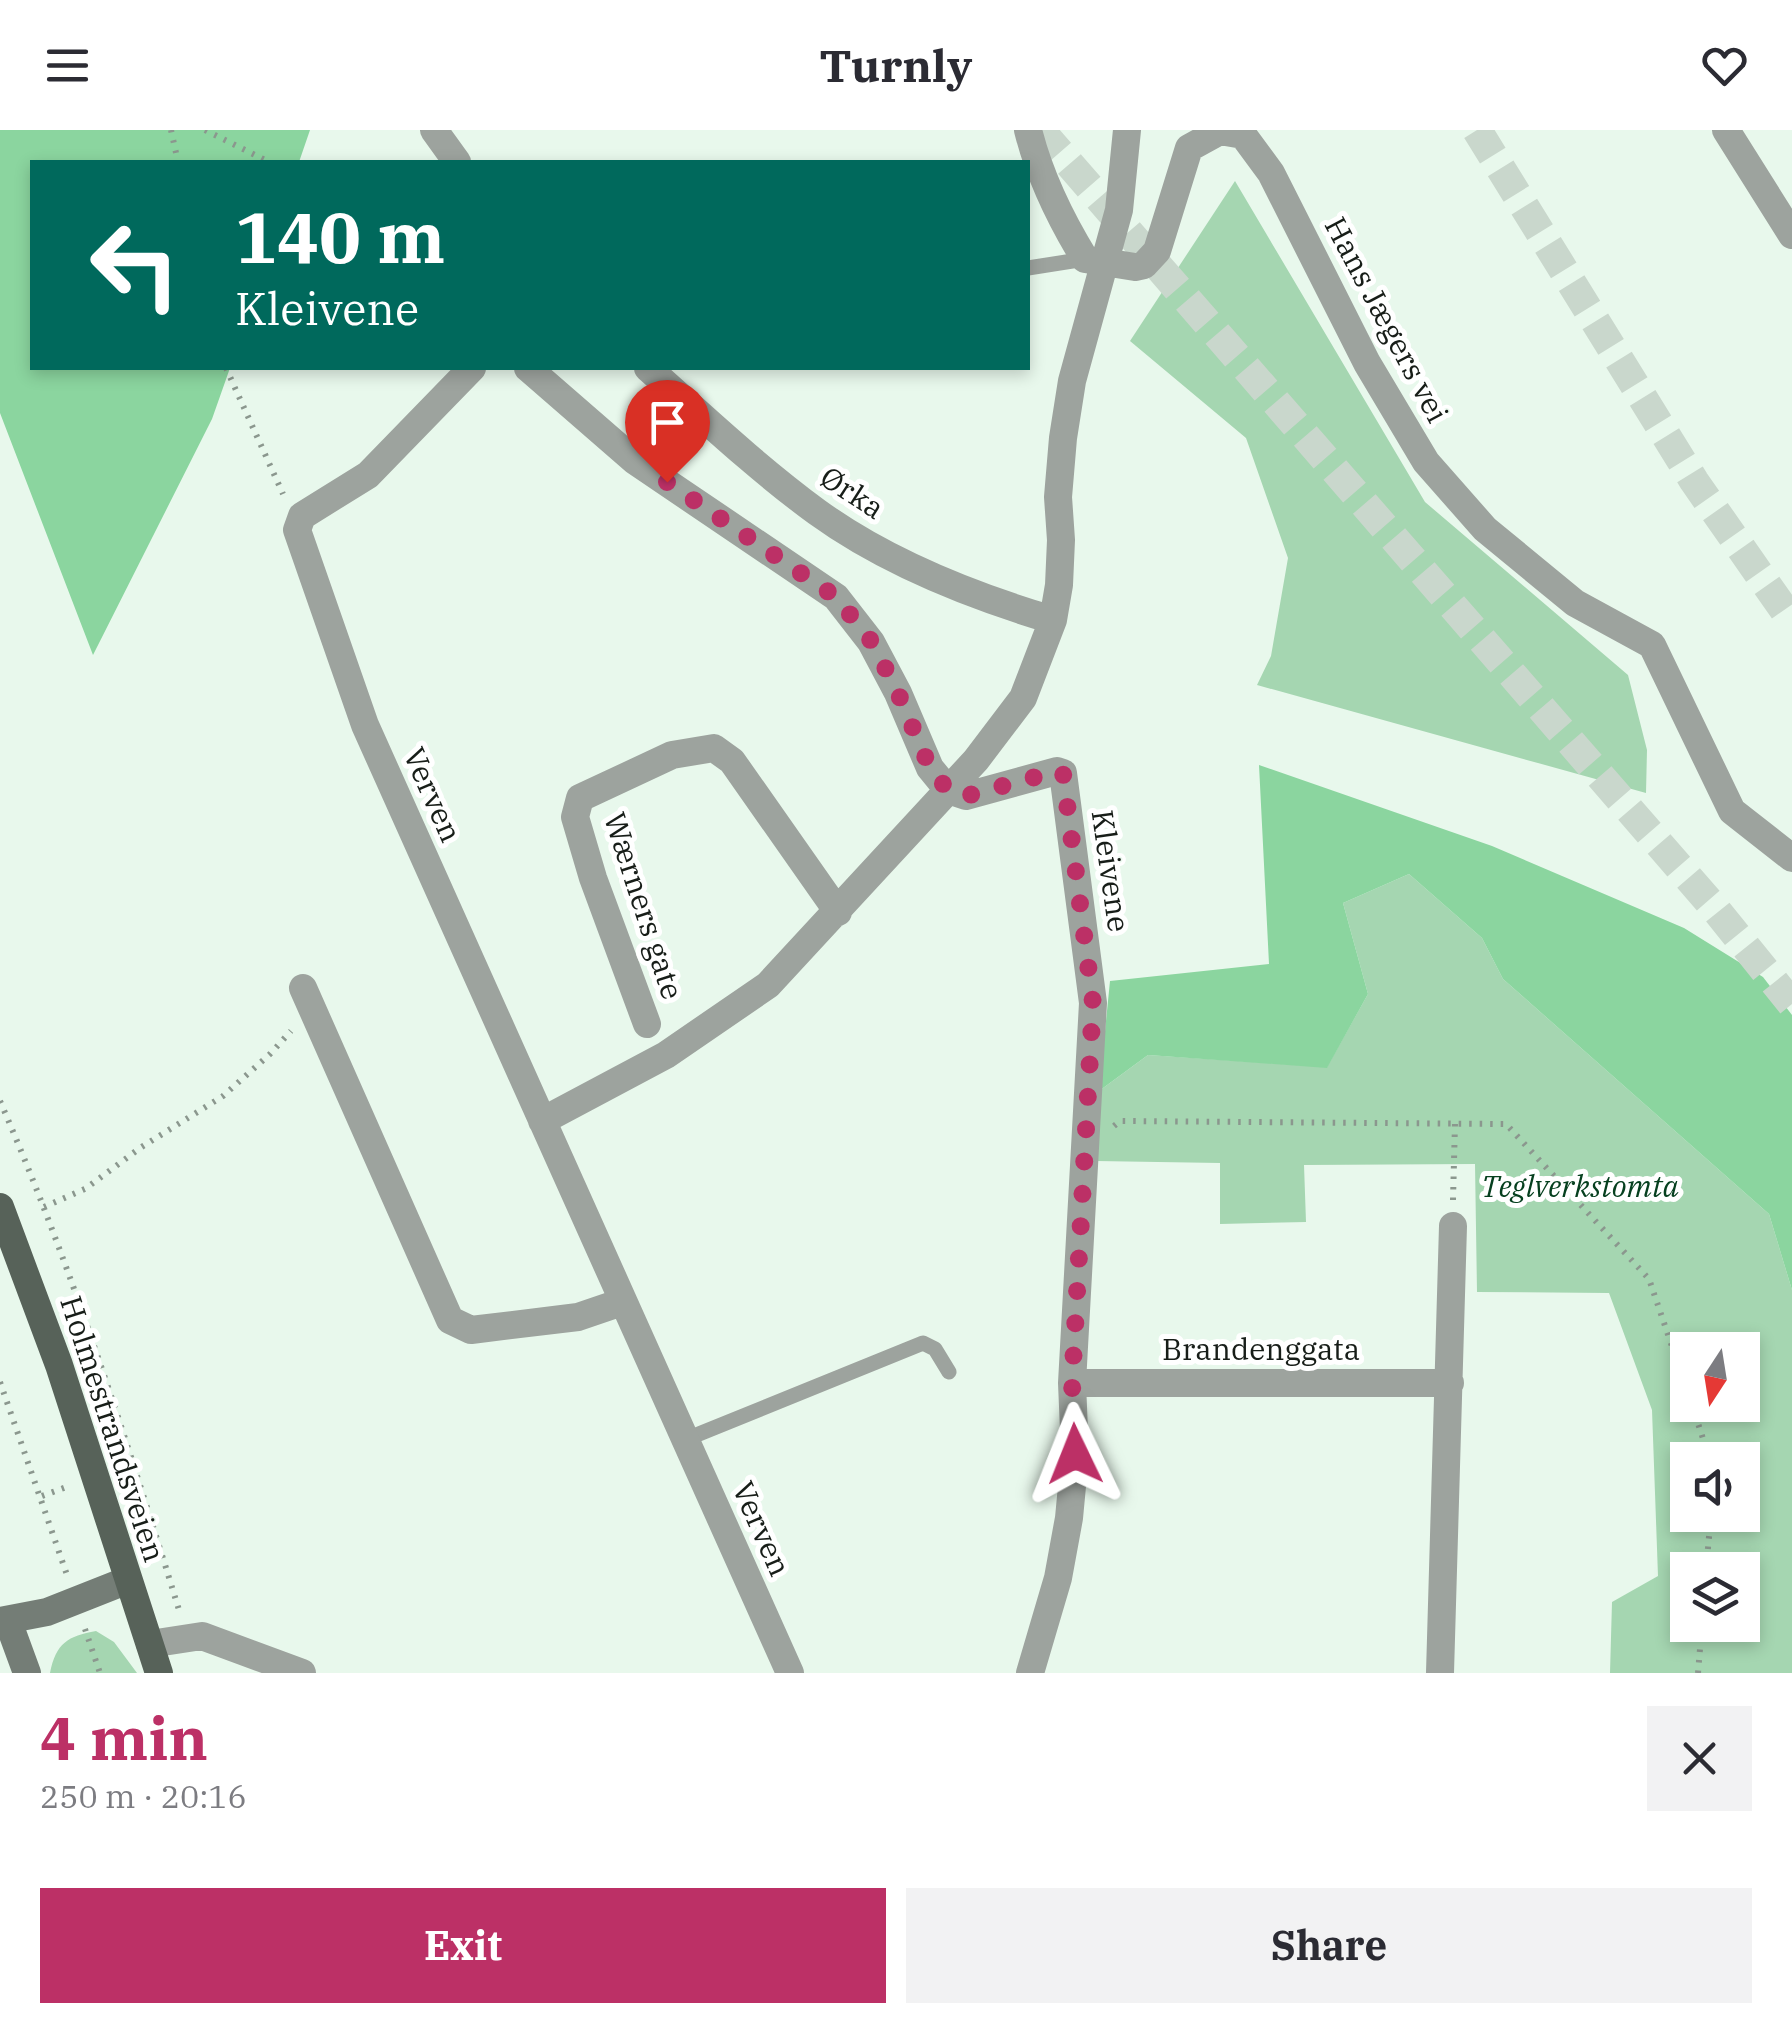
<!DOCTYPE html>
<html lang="en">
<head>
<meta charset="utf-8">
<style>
	:root { --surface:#fff; --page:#f2f2f3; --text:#2b2b33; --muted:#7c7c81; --accent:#bc3066 }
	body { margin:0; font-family:"IBM Plex Serif",serif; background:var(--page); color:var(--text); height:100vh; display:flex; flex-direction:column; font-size:38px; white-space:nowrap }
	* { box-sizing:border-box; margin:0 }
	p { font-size:32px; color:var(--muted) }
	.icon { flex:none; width:55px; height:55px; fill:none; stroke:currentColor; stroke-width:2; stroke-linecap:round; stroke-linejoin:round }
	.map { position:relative; height:1543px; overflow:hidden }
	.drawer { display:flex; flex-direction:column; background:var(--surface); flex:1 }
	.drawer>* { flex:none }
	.hud { position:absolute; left:30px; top:30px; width:1000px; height:210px; border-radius:0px; box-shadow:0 5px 15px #0003; background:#00695c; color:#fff; overflow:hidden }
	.needle { width:65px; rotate:192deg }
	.controls { position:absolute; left:1670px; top:1202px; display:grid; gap:20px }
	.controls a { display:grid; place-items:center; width:90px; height:90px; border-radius:0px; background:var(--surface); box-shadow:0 5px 15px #0003; font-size:50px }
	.pin { position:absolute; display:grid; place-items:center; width:85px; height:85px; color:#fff; margin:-102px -42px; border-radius:50% 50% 50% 0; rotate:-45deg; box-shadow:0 0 10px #0007 }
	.pin .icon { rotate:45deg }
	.me { position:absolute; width:110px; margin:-55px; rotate:358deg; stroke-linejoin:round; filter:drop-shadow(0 0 8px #0008) }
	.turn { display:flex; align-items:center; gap:35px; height:210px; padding:0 40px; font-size:45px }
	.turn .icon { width:130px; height:130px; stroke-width:2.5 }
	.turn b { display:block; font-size:70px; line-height:85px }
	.round { display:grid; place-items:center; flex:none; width:105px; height:105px; border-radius:0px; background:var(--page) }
	.overview { display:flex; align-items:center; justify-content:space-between; height:170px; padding:0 40px }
	h1 { font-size:60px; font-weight:700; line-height:75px; color:var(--accent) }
	.cta { display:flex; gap:20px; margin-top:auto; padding:20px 40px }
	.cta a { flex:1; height:115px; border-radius:0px; background:var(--accent); color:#fff; font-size:40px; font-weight:700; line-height:115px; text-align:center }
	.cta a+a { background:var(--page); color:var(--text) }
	header { display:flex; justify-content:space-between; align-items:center; height:130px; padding:0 40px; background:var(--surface); font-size:45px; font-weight:700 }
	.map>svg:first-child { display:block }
	.green { fill:#a5d6b1; fill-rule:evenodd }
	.forest { fill:#8bd59f }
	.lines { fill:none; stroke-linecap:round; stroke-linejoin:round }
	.motorway-tunnel { stroke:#c9d7cc; stroke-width:30; stroke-dasharray:30 15; stroke-linecap:butt }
	.path { stroke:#8b978e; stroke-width:6; stroke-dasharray:2.5 8; stroke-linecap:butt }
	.service { stroke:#9da39e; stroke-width:15 }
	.minor { stroke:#9da39e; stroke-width:28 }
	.secondary { stroke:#747d76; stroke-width:28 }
	.primary { stroke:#576259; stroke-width:28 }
	.route { stroke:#bc3066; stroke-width:18; stroke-dasharray:0 32.4 }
	.labels { text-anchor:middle; stroke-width:10; stroke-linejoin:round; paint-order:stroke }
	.street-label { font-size:30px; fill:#171d18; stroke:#fff }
	.park-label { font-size:30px; font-style:italic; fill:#06401f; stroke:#fff }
</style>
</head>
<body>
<header><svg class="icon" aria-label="menu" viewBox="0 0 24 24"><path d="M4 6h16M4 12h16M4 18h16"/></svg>Turnly<svg class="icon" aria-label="heart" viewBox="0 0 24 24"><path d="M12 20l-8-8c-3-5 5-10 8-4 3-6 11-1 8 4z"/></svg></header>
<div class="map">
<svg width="1792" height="1543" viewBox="0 0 1792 1543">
	<rect width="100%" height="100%" fill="#e8f8ec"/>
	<path class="green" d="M1235,51L1425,372L1628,545L1647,620L1646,663L1257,555L1271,526L1288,428L1246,308L1130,211Z
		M1409,744L1482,808L1503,849L1769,1084L1792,1160V1543H1610L1612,1472L1658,1446L1652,1280L1609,1163L1477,1162L1475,1034L1304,1035L1306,1092L1220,1094V1033L1096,1031L1099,961L1148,925L1327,937L1368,864L1343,773ZM1688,1220H1742V1275H1688ZM1688,1330H1742V1385H1688ZM1688,1440H1742V1495H1688Z
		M96,1501L114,1512L137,1543H50C56,1513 68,1506 96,1501Z"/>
	<path class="forest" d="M0,0H310L299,32H32V238H230L212,289L93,525L0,283Z
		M1259,635L1492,716L1684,798L1763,847L1792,885V1160L1769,1084L1503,849L1482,808L1409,744L1343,773L1368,864L1327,938L1148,925L1099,961L1110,851L1269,834Z"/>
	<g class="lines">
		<path class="motorway-tunnel" d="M1040,0L1712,775L1792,874
			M1477,0L1694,351L1792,491"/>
		<path class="path" d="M171,0L178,32
			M205,0L269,32
			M226,238L283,364
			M0,971C72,1137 126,1308 179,1480
			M1114,996L1120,991L1506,994L1649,1149L1688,1263
			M1453,1070L1455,993
			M44,1077L85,1059L140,1018L223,966L270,924L291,901
			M0,1252L67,1445
			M1692,1275L1710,1330
			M42,1366L69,1356
			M1706,1440L1711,1385
			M85,1499L100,1543
			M1698,1543L1702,1495"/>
		<path class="service" d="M1028,138L1085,129
			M684,1310L923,1213L935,1219L949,1242"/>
		<path class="minor" d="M434,0L457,32
			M1028,0C1039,44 1061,90 1085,129L1135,137L1144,135L1157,121L1189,18L1220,1L1243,5L1271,43L1367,233L1426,332L1485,399L1575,473L1652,515L1732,681L1792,728
			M1726,0L1792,105
			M472,238L368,345L302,386L297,400L365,595L790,1543
			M528,238L635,331L836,467L871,512L898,563L930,638L948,660
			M648,238C703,287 757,338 817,382C886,432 972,466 1053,490
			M948,660L966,666L1057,641L1063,643L1093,873L1072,1253L1075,1324L1069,1388L1058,1448L1030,1543
			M303,858L450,1190L471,1200L578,1187L622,1172
			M647,894L593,748L575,687L580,668L672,625L714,618L732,631L838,782
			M542,991L666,925L768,855L976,630L1023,568L1053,490L1059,455L1061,410L1058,367L1063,308L1072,251L1119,80L1127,0
			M1072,1253H1450
			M150,1514L202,1506L302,1543
			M1440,1543L1453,1096"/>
		<path class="secondary" d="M0,1491L47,1482L128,1450
			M8,1491L27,1543"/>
		<path class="primary" d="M0,1077L59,1235L159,1543"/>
	</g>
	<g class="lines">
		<path class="route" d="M667,352L836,467L872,512L898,563L930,638L948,660L966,666L1057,641L1063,643L1093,873L1072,1253L1075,1324"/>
	</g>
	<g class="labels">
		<g class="street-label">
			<text transform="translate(1386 190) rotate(62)" y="10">Hans Jægers vei</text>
			<text transform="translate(852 363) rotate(33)" y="10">Ørka</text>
			<text transform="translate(432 665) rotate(66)" y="10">Verven</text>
			<text transform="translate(1110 741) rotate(82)" y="10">Kleivene</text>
			<text transform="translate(643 776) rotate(72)" y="10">Wærners gate</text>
			<text x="1261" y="1230">Brandenggata</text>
			<text transform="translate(112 1299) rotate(72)" y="10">Holmestrandsveien</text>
			<text transform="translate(761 1399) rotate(66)" y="10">Verven</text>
		</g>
		<g class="park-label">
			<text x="1580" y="1067">Teglverkstomta</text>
		</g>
	</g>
</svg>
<div class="controls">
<a><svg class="needle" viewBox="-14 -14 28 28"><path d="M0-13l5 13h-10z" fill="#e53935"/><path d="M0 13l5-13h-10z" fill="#7c7c81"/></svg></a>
<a><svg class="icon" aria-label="sound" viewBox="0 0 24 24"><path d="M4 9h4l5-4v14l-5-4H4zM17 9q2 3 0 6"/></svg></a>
<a><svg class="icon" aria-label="layers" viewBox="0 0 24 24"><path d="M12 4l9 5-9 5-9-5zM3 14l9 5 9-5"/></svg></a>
</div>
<div class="pin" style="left:667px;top:352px;background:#d93025"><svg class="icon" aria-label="arrive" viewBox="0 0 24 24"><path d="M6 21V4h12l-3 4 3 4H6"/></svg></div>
<svg class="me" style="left:1075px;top:1324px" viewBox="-20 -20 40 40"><path d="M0-17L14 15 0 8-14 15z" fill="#bc3066" stroke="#fff" stroke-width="4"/></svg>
<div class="hud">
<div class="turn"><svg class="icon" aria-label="left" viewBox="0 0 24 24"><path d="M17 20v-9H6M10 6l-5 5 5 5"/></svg><div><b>140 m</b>Kleivene</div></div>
</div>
</div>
<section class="drawer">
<div class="overview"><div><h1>4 min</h1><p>250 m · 20:16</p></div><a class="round"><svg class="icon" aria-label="close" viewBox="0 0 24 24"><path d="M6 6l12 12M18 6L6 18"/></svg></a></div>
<div class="cta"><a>Exit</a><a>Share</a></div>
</section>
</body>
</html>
